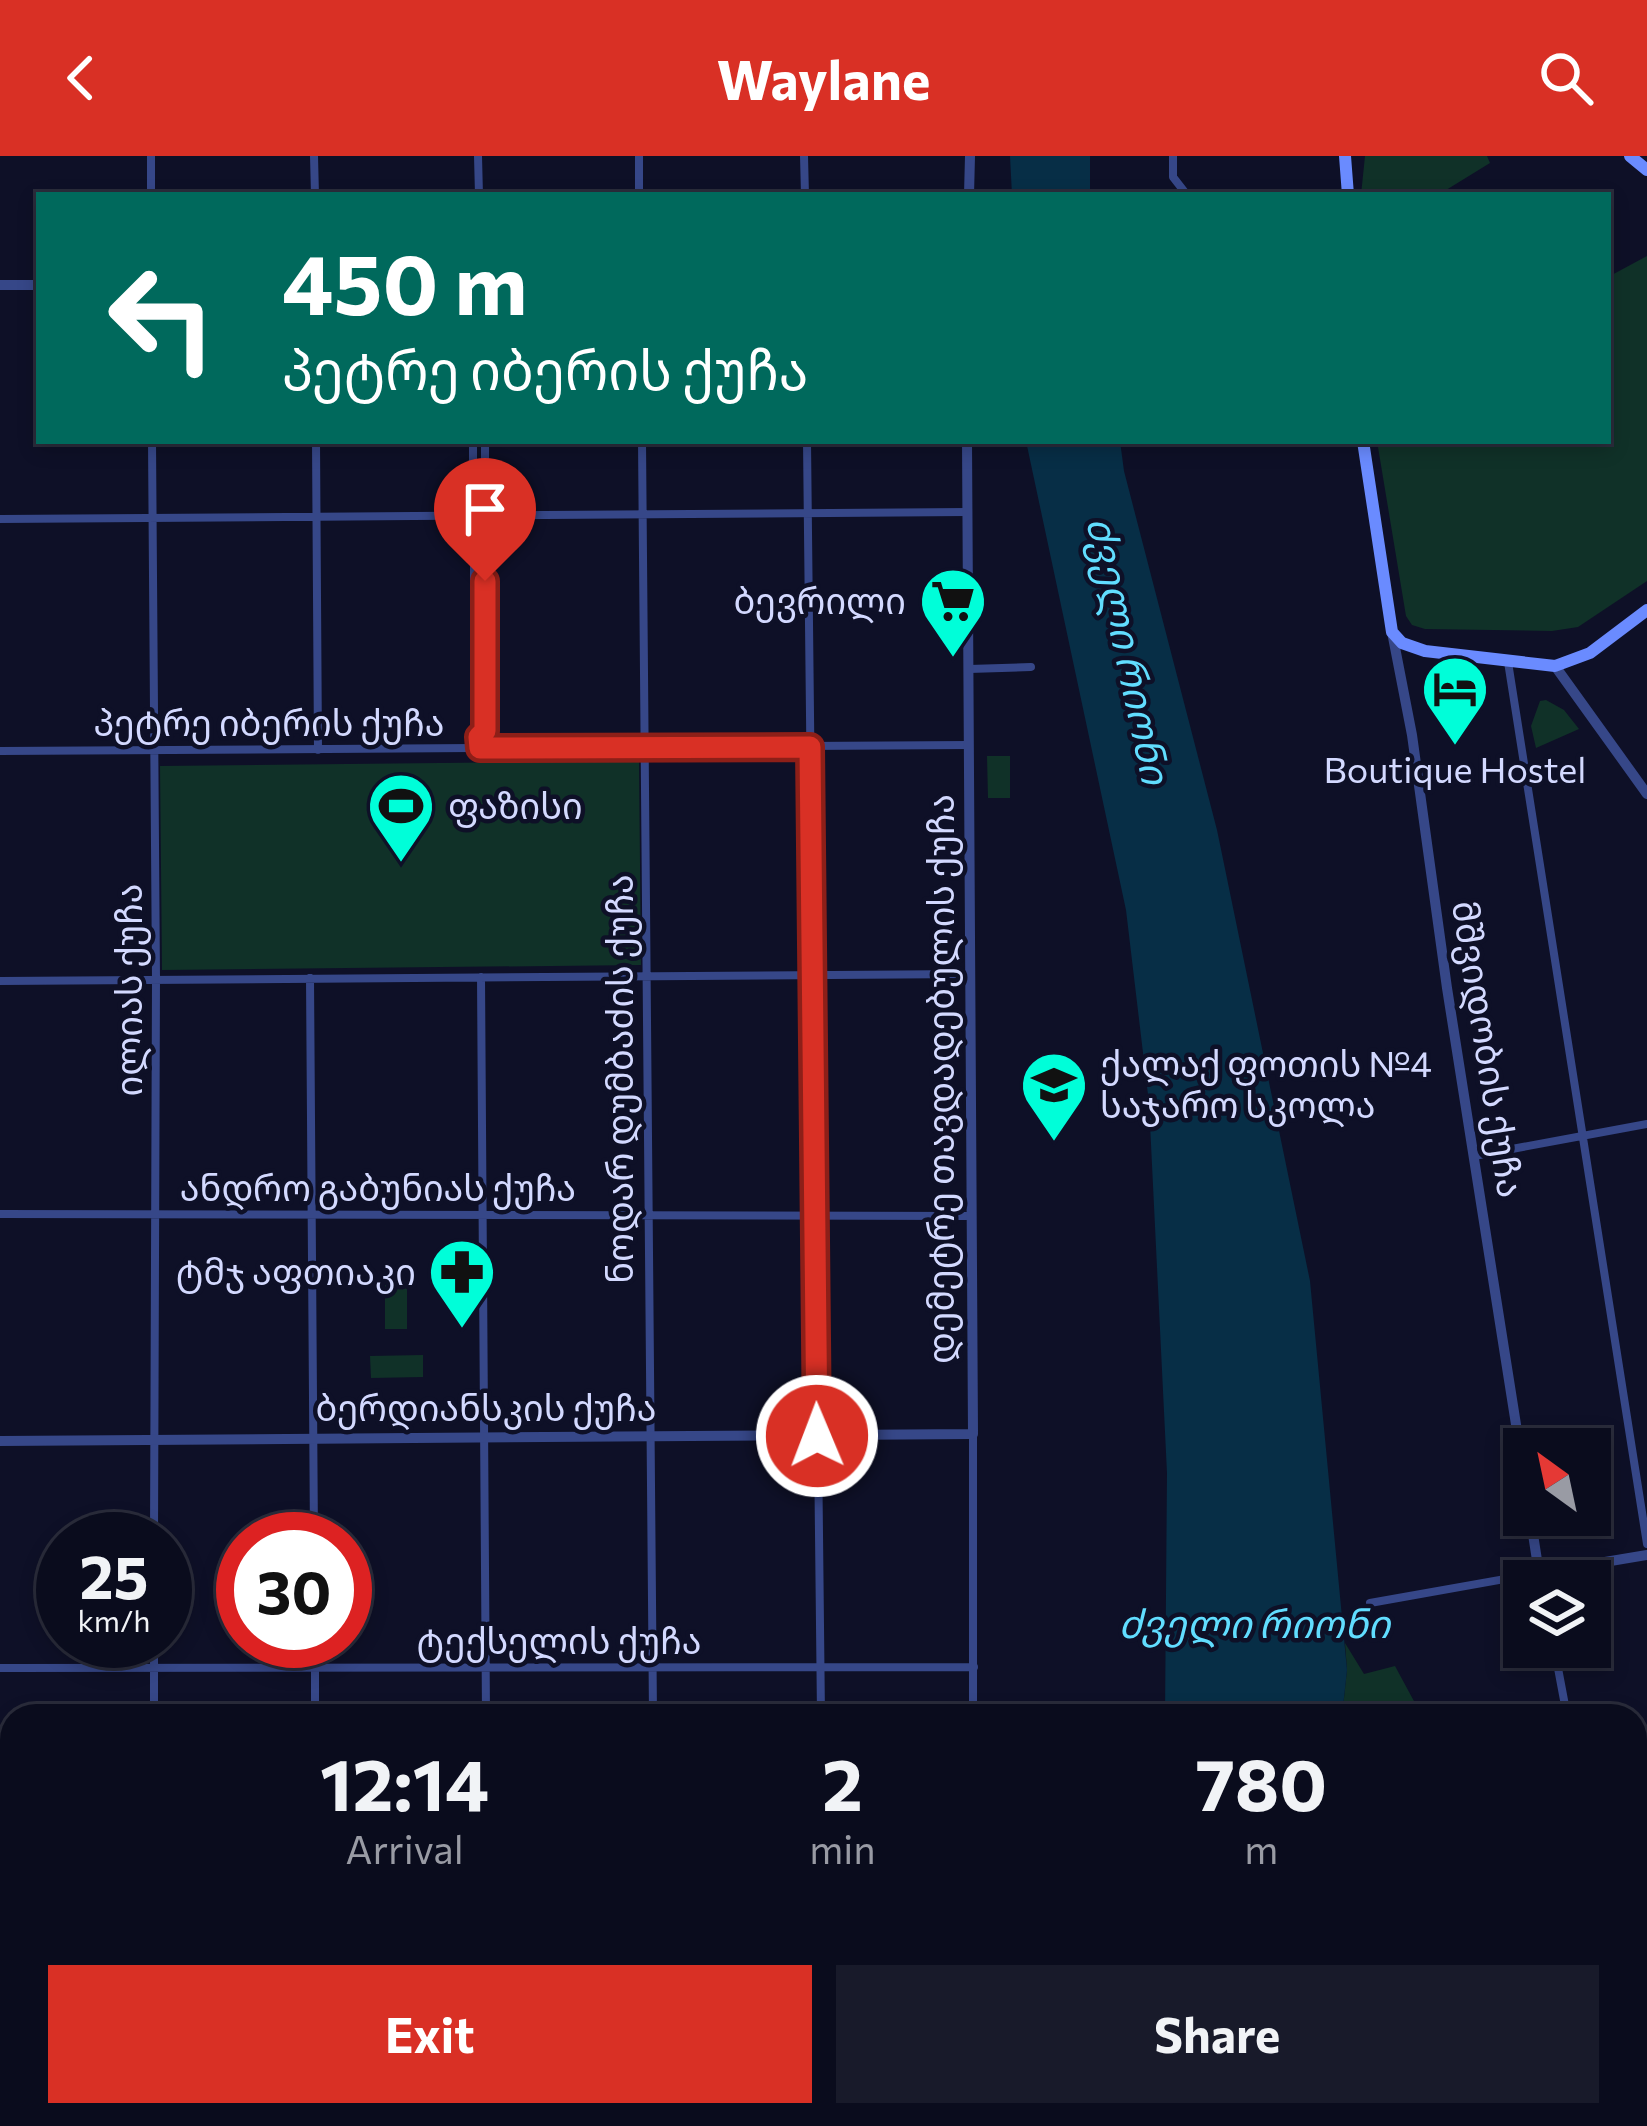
<!DOCTYPE html>
<html lang="en">
<head>
<meta charset="utf-8">
<style>
	:root { --surface:#0a0c1d; --page:#181a2a; --text:#f1f3f6; --muted:#999ba4; --line:#2a2c3b; --accent:#d93025 }
	body { margin:0; font-family:Commissioner,"Noto Sans Georgian",sans-serif; background:var(--page); color:var(--text); height:100vh; display:flex; flex-direction:column; font-size:45px; white-space:nowrap }
	* { box-sizing:border-box; margin:0 }
	p { font-size:39px; color:var(--muted) }
	.icon { flex:none; width:66px; height:66px; fill:none; stroke:currentColor; stroke-width:2; stroke-linecap:round; stroke-linejoin:round }
	.map { position:relative; flex:1; overflow:hidden }
	.side { position:absolute; left:0px; top:1548px; width:1647px; height:423px; display:flex; flex-direction:column; background:var(--surface); border-radius:36px 36px 0 0; box-shadow:0 6px 18px #0003,0 0 0 3px var(--line) }
	.side>* { flex:none }
	.top-card { position:absolute; left:36px; top:36px; width:1575px; height:252px; border-radius:0px; box-shadow:0 6px 18px #0003,0 0 0 3px var(--line); background:#00695c; color:#fff; overflow:hidden }
	.needle { width:78px; rotate:327deg }
	.tools { position:absolute; left:1503px; top:1272px; display:grid; gap:24px }
	.tools a { display:grid; place-items:center; width:108px; height:108px; border-radius:0px; background:var(--surface); box-shadow:0 6px 18px #0003,0 0 0 3px var(--line); font-size:60px }
	.speed { position:absolute; left:36px; top:1356px; display:flex; gap:24px; font-size:60px; font-weight:700; text-align:center }
	.speed>* { display:grid; place-content:center; width:156px; height:156px; border-radius:50%; background:var(--surface); box-shadow:0 6px 18px #0003,0 0 0 3px var(--line); line-height:1 }
	.speed small { font-size:30px; font-weight:400 }
	.speed .limit { border:18px solid #d22; background:#fff; color:#111 }
	.pin { position:absolute; display:grid; place-items:center; width:102px; height:102px; color:#fff; margin:-123px -51px; border-radius:50% 50% 50% 0; rotate:-45deg; box-shadow:0 0 12px #0007 }
	.pin .icon { rotate:45deg }
	.me { position:absolute; width:132px; margin:-66px; rotate:359deg; stroke-linejoin:round; filter:drop-shadow(0 0 9px #0008) }
	.turn { display:flex; align-items:center; gap:42px; height:252px; padding:0 48px; font-size:54px }
	.turn .icon { width:156px; height:156px; stroke-width:2.5 }
	.turn b { display:block; font-size:84px; line-height:102px }
	.eta { display:flex; justify-content:space-evenly; align-items:center; height:204px; text-align:center }
	.eta b { font-size:72px; font-weight:700; line-height:84px }
	.primary-button { display:flex; gap:24px; margin-top:auto; padding:24px 48px }
	.primary-button a { flex:1; height:138px; border-radius:0px; background:var(--accent); color:#fff; font-size:48px; font-weight:700; line-height:138px; text-align:center }
	.primary-button a+a { background:var(--page); color:var(--text) }
	header { display:flex; justify-content:space-between; align-items:center; height:156px; padding:0 48px; background:var(--accent); color:#fff; font-size:54px; font-weight:700 }
	.map>svg:first-child { display:block }
	.green { fill:#103128 }
	.water { fill:#072e46 }
	.lines { fill:none; stroke-linecap:round; stroke-linejoin:round }
	.minor { stroke:#364788; stroke-width:8 }
	.tertiary { stroke:#364788; stroke-width:10 }
	.secondary { stroke:#6a8bff; stroke-width:12 }
	.route-casing { stroke:#8d1f18; stroke-width:30 }
	.route { stroke:#d93025; stroke-width:21 }
	.labels { text-anchor:middle; stroke-width:9; stroke-linejoin:round; paint-order:stroke }
	.poi-label { font-size:36px; fill:#d3d9ff; stroke:#0e1027; text-anchor:end }
	.street-label { font-size:36px; fill:#d3d9ff; stroke:#0e1027 }
	.water-label { font-size:39px; font-style:italic; fill:#61ddff; stroke:#0e1027 }
</style>
</head>
<body>
<header><svg class="icon" aria-label="back" viewBox="0 0 24 24"><path d="M15 5l-7 7 7 7"/></svg>Waylane<svg class="icon" aria-label="search" viewBox="0 0 24 24"><circle cx="10" cy="10" r="6"/><path d="M15 15l6 6"/></svg></header>
<div class="map">
<svg width="1647" height="1970" viewBox="0 0 1647 1970">
	<rect width="100%" height="100%" fill="#0e1027"/>
	<path class="green" d="M1365,0H1487L1490,7L1438,39H1361Z
		M1647,100V425L1578,471L1552,475L1425,473L1412,469L1406,460L1377,285H1608V121Z
		M1546,544L1564,554L1579,573L1536,592L1531,570L1540,545Z
		M987,600H1010V642H988Z
		M639,605L641,809L162,814L160,610Z
		M385,1129H407V1173H385Z
		M423,1199V1221L371,1222L370,1200Z
		M1345,1487L1364,1518L1395,1510L1422,1560H1342L1347,1514Z
		M1635,1947L1645,1970H1207L1214,1959H1635Z
		M203,1959H468L459,1970H213Z
		M718,1959H931V1970H718Z"/>
	<path class="water" d="M1010,0H1090V39H1012Z
		M1026,285H1120L1124,315L1217,674L1310,1125L1347,1514L1342,1560H1165L1167,1317L1149,947L1126,754Z
		M0,1683L12,1699V1959H203L213,1970H0Z
		M1030,1959L1045,1963L1048,1959H1214L1207,1970H1033Z"/>
	<g class="lines">
		<path class="minor" d="M151,0V39
			M314,0L315,39
			M478,0L479,39
			M639,0V39
			M804,0L805,39
			M1173,0V21L1187,39
			M152,285L156,823L154,1383
			M316,285L318,594
			M473,285V344L479,349V371L474,375V576L479,581L480,593
			M642,285L653,1560
			M807,285L821,1560
			M479,349L485,344V285
			M0,363L967,356
			M479,371L485,377L486,575L479,581
			M1508,506L1647,1388
			M969,513L1031,511
			M0,595L969,589
			M481,821L486,1560
			M310,822L314,1383
			M0,825L970,818
			M1474,1000L1647,968
			M0,1058L971,1060
			M973,1278V1560
			M1370,1447L1539,1417L1541,1425
			M315,1485V1560
			M1554,1491L1567,1560
			M0,1512L974,1511
			M154,1560V1485
			M0,1604L12,1620
			M1635,1895L1647,1947
			M274,1959L283,1970
			M655,1959V1970
			M459,1970L468,1959
			M944,1970L946,1959"/>
		<path class="tertiary" d="M969,39L970,0
			M0,129H39
			M1392,476L1412,579L1447,832L1524,1319
			M1555,510L1647,638
			M0,1285L973,1278L967,285
			M1530,1359L1539,1417L1647,1399"/>
		<path class="secondary" d="M1345,0L1348,39
			M1630,0L1647,14
			M1363,285L1392,476L1402,487L1425,495L1555,510L1590,497L1647,454"/>
	</g>
	<g class="lines">
		<g class="route-casing">
			<path id="route" d="M485,425V575L479,581L480,592L810,591L817,1280"/>
		</g>
		<use href="#route" class="route"/>
	</g>
	<defs>
		<g id="supermarket-pin" transform="scale(3.45)"><path d="M0 17L-7.5 6A9.5 9.5 0 1 1 7.5 6Z" fill="#00fed9" stroke="#0e1027"/><path d="M-6-5.5h2.5l.6 2H6L4.5 2H-2.5L-4.4-4H-6ZM-1.5 3.2a1.3 1.3 0 1 0 .1 0ZM3 3.2a1.3 1.3 0 1 0 .1 0Z" fill="#111"/></g>
		<g id="hotel-pin" transform="scale(3.45)"><path d="M0 17L-7.5 6A9.5 9.5 0 1 1 7.5 6Z" fill="#00fed9" stroke="#0e1027"/><path d="M-6-4.5h1.5V1H6V5H4.5V3h-9V5H-6ZM-4 0a1.8 1.8 0 1 1 3.6 0ZM.5 0V-2.5h3Q6-2.5 6 0Z" fill="#111"/></g>
		<g id="stadium-pin" transform="scale(3.45)"><path d="M0 17L-7.5 6A9.5 9.5 0 1 1 7.5 6Z" fill="#00fed9" stroke="#0e1027"/><path d="M0-5a6.5 5 0 1 0 0 10a6.5 5 0 1 0 0-10ZM-3.5-1.8h7v3.6h-7Z" fill="#111"/></g>
		<g id="school-pin" transform="scale(3.45)"><path d="M0 17L-7.5 6A9.5 9.5 0 1 1 7.5 6Z" fill="#00fed9" stroke="#0e1027"/><path d="M0-5L7-2L0 1L-7-2ZM-4 1L0 2.5L4 1V4Q0 6-4 4Z" fill="#111"/></g>
		<g id="pharmacy-pin" transform="scale(3.45)"><path d="M0 17L-7.5 6A9.5 9.5 0 1 1 7.5 6Z" fill="#00fed9" stroke="#0e1027"/><path d="M-2-6h4v4h4v4h-4v4h-4v-4h-4v-4h4Z" fill="#111"/></g>
	</defs>
	<g fill-rule="evenodd">
		<use href="#supermarket-pin" x="953" y="445"/>
		<use href="#hotel-pin" x="1455" y="533"/>
		<use href="#stadium-pin" x="401" y="650"/>
		<use href="#school-pin" x="1054" y="929"/>
		<use href="#pharmacy-pin" x="462" y="1116"/>
	</g>
	<g class="labels">
		<g class="poi-label">
			<text x="906" y="458">ბევრილი</text>
			<text x="1455" y="627" text-anchor="middle">Boutique Hostel</text>
			<text x="448" y="663" text-anchor="start">ფაზისი</text>
			<text x="1100" y="921" text-anchor="start">ქალაქ ფოთის №4<tspan x="1100" dy="41">საჯარო სკოლა</tspan></text>
			<text x="416" y="1129">ტმჯ აფთიაკი</text>
		</g>
		<g class="street-label">
			<text x="269" y="580">პეტრე იბერის ქუჩა</text>
			<text transform="translate(129 834) rotate(-90)" y="13">ილიას ქუჩა</text>
			<text transform="translate(1488 893) rotate(81)" y="13">მშვიდობის ქუჩა</text>
			<text transform="translate(620 923) rotate(-90)" y="13">ნოდარ დუმბაძის ქუჩა</text>
			<text transform="translate(941 923) rotate(-90)" y="13">დემეტრე თავდადებულის ქუჩა</text>
			<text x="378" y="1045">ანდრო გაბუნიას ქუჩა</text>
			<text x="486" y="1265">ბერდიანსკის ქუჩა</text>
			<text x="559" y="1498">ტექსელის ქუჩა</text>
		</g>
		<g class="water-label">
			<text transform="translate(1128 494) rotate(78)" y="14">ძველი რიონი</text>
			<text x="1254" y="1482">ძველი რიონი</text>
		</g>
	</g>
</svg>
<div class="tools">
<a><svg class="needle" viewBox="-14 -14 28 28"><path d="M0-13l5 13h-10z" fill="#e53935"/><path d="M0 13l5-13h-10z" fill="#999ba4"/></svg></a>
<a><svg class="icon" aria-label="layers" viewBox="0 0 24 24"><path d="M12 4l9 5-9 5-9-5zM3 14l9 5 9-5"/></svg></a>
</div>
<div class="speed"><div>25<small>km/h</small></div><div class="limit">30</div></div>
<div class="pin" style="left:485px;top:425px;background:#d93025"><svg class="icon" aria-label="arrive" viewBox="0 0 24 24"><path d="M6 21V4h12l-3 4 3 4H6"/></svg></div>
<svg class="me" style="left:817px;top:1280px" viewBox="-20 -20 40 40"><circle r="17" fill="#d93025" stroke="#fff" stroke-width="3"/><path d="M0-11L8 9 0 5-8 9z" fill="#fff"/></svg>
<div class="top-card">
<div class="turn"><svg class="icon" aria-label="left" viewBox="0 0 24 24"><path d="M17 20v-9H6M10 6l-5 5 5 5"/></svg><div><b>450 m</b>პეტრე იბერის ქუჩა</div></div>
</div>
<section class="side">
<div class="eta">
<div><b>12:14</b><p>Arrival</p></div>
<div><b>2</b><p>min</p></div>
<div><b>780</b><p>m</p></div>
</div>
<div class="primary-button"><a>Exit</a><a>Share</a></div>
</section>
</div>
</body>
</html>
